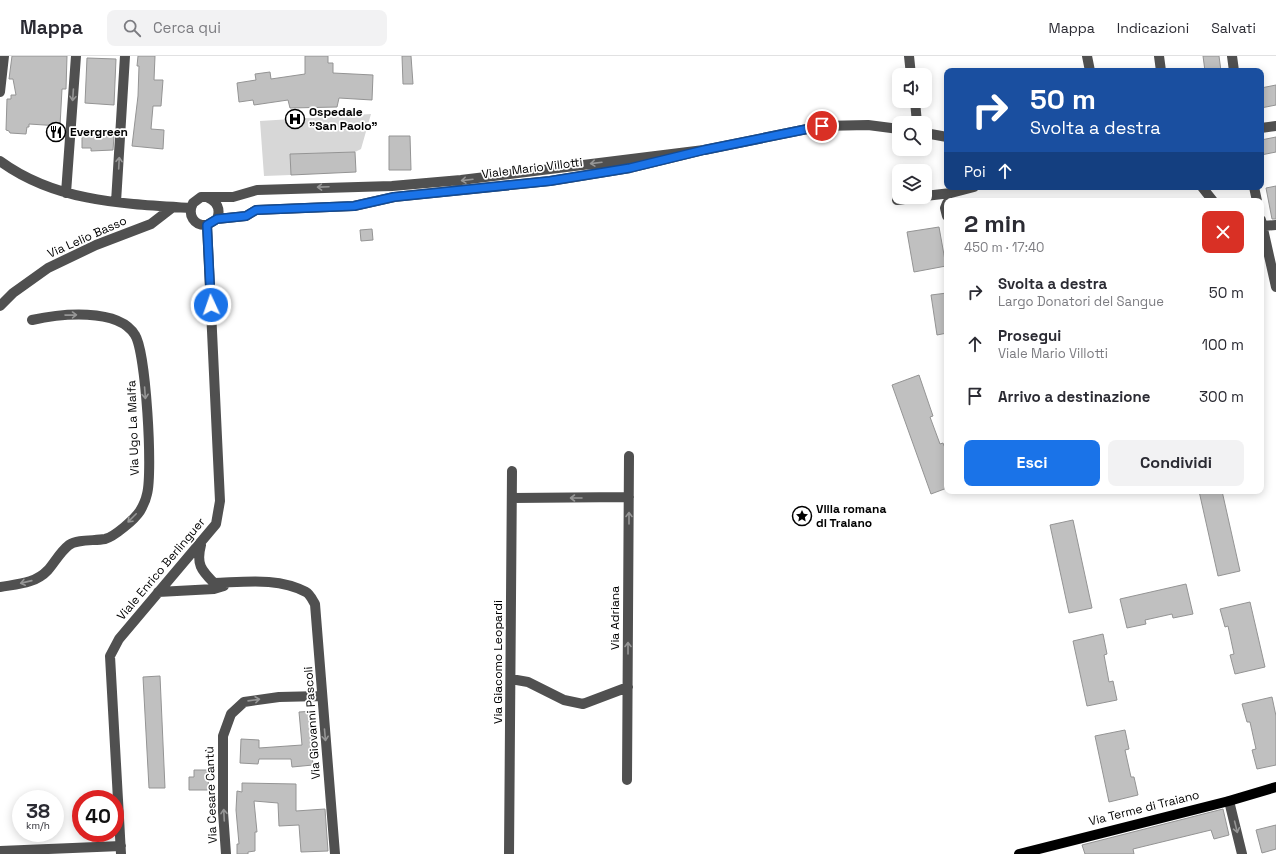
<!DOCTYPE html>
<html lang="it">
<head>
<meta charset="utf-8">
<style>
	:root { --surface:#fff; --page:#f2f2f3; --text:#2b2b33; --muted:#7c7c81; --line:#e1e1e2; --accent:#1a73e8 }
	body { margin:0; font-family:"Space Grotesk",sans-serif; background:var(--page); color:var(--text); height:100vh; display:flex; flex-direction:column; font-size:15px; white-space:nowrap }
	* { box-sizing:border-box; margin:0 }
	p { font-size:13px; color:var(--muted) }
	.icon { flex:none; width:22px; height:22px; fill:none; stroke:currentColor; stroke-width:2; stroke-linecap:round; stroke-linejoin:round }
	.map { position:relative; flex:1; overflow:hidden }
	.side { position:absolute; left:944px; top:142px; width:320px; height:296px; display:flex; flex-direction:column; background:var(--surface); border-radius:8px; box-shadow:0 2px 10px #0003 }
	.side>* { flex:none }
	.guide { position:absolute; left:944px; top:12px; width:320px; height:122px; border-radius:8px; box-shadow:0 2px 10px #0003; background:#1a4fa0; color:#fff; overflow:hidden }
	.controls { position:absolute; left:892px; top:12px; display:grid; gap:8px }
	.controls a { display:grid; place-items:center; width:40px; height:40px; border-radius:8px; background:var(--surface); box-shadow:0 2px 10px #0003; font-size:20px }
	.speed { position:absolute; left:12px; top:734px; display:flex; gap:8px; font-size:20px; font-weight:700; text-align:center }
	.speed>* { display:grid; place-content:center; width:52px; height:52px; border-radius:50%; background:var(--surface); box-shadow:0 2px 10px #0003; line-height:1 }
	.speed small { font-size:10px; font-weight:400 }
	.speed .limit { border:6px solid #d22; background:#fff; color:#111 }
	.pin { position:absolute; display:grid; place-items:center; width:34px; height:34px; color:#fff; margin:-17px; border:2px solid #fff; border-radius:50%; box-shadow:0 1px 4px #0007 }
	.me { position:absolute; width:44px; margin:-22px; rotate:357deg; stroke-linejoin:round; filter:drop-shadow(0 0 3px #0008) }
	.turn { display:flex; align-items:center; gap:14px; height:84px; padding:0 20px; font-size:18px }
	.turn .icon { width:52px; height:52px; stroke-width:2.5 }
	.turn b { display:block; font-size:28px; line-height:34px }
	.then { display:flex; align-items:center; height:38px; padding:0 20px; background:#0003; gap:8px; font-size:15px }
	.round { display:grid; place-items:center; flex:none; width:42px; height:42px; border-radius:8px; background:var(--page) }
	.overview { display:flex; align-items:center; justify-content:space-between; height:68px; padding:0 20px }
	h1 { font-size:24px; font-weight:600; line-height:30px }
	.primary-button { display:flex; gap:8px; margin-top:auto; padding:8px 20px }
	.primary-button a { flex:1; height:46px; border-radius:8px; background:var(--accent); color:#fff; font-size:16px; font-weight:600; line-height:46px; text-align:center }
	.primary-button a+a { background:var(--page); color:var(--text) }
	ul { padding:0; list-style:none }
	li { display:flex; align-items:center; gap:12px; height:52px; padding:0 20px }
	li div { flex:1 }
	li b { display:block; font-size:15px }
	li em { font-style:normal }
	header { display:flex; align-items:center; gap:24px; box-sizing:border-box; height:56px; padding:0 20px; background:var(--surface); border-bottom:1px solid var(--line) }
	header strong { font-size:19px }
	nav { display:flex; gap:22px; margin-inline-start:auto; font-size:14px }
	.search { width:280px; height:36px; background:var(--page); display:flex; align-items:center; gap:10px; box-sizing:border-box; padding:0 14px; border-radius:8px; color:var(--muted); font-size:15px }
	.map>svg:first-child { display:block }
	.green { fill:#d7d7d7 }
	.building { fill:#c0c0c0; stroke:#949494 }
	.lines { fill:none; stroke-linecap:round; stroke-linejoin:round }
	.minor { stroke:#505050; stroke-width:10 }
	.major { stroke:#000; stroke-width:10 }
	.oneway { stroke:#969696 }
	.route-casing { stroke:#114b97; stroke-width:10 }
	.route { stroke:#1a73e8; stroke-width:7 }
	.labels { text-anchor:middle; stroke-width:3.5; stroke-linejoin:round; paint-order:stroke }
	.poi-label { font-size:12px; font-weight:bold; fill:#000; stroke:#fff; text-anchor:start }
	.street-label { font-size:12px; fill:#000; stroke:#fff }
</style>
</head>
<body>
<header>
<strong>Mappa</strong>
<div class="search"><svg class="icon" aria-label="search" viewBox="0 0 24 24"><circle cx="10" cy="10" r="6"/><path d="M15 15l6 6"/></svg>Cerca qui</div>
<nav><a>Mappa</a><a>Indicazioni</a><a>Salvati</a></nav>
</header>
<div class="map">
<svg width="1276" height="798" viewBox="0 0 1276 798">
	<rect width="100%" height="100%" fill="#fff"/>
	<path class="green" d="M371,58L361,93L355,96L290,98L291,119L264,120L260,65Z"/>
	<path class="building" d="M12,0H67L66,33H62L60,70L29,68V71H27L26,78L10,77L9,75L6,74L7,43H11V39H16L13,23H9Z
		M138,0H155L154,24H163L161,50H153L151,73L164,74L163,93L132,90L138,40L139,10H137Z
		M305,0H328V7H333V17L373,19L372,44L339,42L337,51L290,52L288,44L254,49L253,44L239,46L237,27L256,24L255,18L270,16L271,23L305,18Z
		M402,0H411L413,28H403Z
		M1203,0H1219L1221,15H1205Z
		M87,2L116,3L114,49L85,47Z
		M1276,29V49L1261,52V32Z
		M82,79L114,80L113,94L91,95V92H82Z
		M389,80H410L411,114H389Z
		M1276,81V96L1261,99V84Z
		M355,96L356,116L291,119L290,98Z
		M1276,130V163H1272L1266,132Z
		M939,171L946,210L914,216L907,176Z
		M372,173L373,184L361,185L360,174Z
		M947,237V277L937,279L931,239Z
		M919,319L933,360L930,361L940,388L943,387L947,397V432L931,438L892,329Z
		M1199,435H1222L1240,515L1218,520Z
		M1073,464L1092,552L1069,557L1050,469Z
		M1186,528L1193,558L1173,562L1172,558L1145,564L1146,568L1127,572L1120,543Z
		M1250,546L1265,611L1235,618L1230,599L1234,598L1228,570L1225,571L1220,553Z
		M1103,578L1107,598L1104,599L1109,626L1113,625L1117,644L1087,650L1073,585Z
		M160,620L165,732H149L143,621Z
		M1272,641L1276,660V709L1257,713L1252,694L1256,693L1250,666H1247L1242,648Z
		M315,655L316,678H310L313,709L292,711L291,703H259L258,708L240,707L241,683L259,684V692L302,689L299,656Z
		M1125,674L1129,693L1125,694L1131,721H1134L1138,739L1109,746L1095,680Z
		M194,714H209L208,734H189V721H194Z
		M242,727L296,728V755L325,753L328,795L301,796L299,769L279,770L278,747L254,745L257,776H255V795L248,796V798H237V788H239L236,754L237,735L242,736Z
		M1223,753L1229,779L1214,783L1211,774L1133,793L1134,798H1085L1082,789Z
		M1276,769V793L1262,797L1256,774Z"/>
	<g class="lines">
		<path class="minor" d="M909,0L911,19
			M1087,0L1090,15
			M1159,0L1161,15
			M1232,0L1234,15
			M0,36L4,0
			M915,45L917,67
			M1261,72L1276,70
			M925,77L947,81
			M704,94L461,124L392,130L257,134L233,141H201L193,147C187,159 194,170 207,169L217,163L246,160L256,154L354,150L394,141L550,125L630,112L704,94L822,70L868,69L899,73
			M0,105C56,146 124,148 191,152
			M1202,131L1213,145
			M1254,131L1257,145
			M66,137L76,0
			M925,140L951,137L974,131
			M207,141C217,145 221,153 217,163
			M897,144L919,141
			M116,146L125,0
			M947,147L945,152L947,160
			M1261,164L1276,231
			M1262,170L1276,169
			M0,250L13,237L48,212L96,189L151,168L173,151
			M512,442L629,441
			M201,489C196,508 201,514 214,527C245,526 278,521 306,536C310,538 313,545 315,548L335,798
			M0,531C17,528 35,528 48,514C55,506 60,496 69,489C78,483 94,485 105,483C114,481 135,463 140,455C143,450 146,443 147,438C153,416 146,296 135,279C118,251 59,258 32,264
			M158,536L214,533L224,530
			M511,623L528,626L564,644L583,648L628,631
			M627,724L629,400
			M1229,745L1242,798
			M0,795L121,790
			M121,798L110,600L119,583L216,468L220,445L207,169
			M226,798L223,756V680L231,658L244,646L279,641L322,640
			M509,798L512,415"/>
		<path class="major" d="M1019,798L1229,745L1276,731"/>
	</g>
	<defs><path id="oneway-shaft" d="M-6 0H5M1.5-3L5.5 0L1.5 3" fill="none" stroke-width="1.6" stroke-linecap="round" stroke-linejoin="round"/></defs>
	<g class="oneway">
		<use href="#oneway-shaft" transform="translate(73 39) rotate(94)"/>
		<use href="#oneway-shaft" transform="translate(119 107) rotate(-87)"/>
		<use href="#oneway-shaft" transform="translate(596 107) rotate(173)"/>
		<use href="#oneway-shaft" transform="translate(467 124) rotate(173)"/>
		<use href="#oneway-shaft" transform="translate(323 131) rotate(178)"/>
		<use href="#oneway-shaft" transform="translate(71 259) rotate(-1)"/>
		<use href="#oneway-shaft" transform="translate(145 337) rotate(86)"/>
		<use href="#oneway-shaft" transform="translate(576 442) rotate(180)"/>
		<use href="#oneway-shaft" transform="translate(132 462) rotate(135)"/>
		<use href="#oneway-shaft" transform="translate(629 462) rotate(-90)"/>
		<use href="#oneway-shaft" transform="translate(26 526) rotate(167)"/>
		<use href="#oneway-shaft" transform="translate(628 592) rotate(-90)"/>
		<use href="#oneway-shaft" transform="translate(254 644) rotate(-8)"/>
		<use href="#oneway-shaft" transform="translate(325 679) rotate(85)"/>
		<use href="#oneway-shaft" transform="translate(224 759) rotate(-93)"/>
		<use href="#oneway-shaft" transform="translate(1236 771) rotate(76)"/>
	</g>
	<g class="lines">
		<g class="route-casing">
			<path id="route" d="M211,249L207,169L217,163L246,160L256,154L354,150L394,141L550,125L630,112L704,94L822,70"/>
		</g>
		<use href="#route" class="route"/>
	</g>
	<defs>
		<g id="hospital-ring" transform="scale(1)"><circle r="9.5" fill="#fff" stroke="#000" stroke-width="1.5"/><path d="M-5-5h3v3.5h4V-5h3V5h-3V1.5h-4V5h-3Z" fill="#000"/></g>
		<g id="restaurant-ring" transform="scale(1)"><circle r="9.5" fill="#fff" stroke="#000" stroke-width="1.5"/><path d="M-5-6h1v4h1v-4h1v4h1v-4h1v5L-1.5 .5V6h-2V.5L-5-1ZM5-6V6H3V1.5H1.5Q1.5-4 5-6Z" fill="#000"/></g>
		<g id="sight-ring" transform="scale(1)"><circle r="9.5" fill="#fff" stroke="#000" stroke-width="1.5"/><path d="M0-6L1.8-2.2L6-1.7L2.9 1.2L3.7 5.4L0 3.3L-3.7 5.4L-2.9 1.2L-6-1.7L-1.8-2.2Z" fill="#000"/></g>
	</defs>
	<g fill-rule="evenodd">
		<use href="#hospital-ring" x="295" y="63"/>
		<use href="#restaurant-ring" x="56" y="76"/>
		<use href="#sight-ring" x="802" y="460"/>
	</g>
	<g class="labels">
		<g class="poi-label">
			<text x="309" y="60">Ospedale<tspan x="309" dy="14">"San Paolo"</tspan></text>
			<text x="70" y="80">Evergreen</text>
			<text x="816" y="457">Villa romana<tspan x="816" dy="14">di Traiano</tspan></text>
		</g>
		<g class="street-label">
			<text transform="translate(532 112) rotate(-7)" y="4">Viale Mario Villotti</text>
			<text transform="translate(87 181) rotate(-24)" y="4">Via Lelio Basso</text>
			<text transform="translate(133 372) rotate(-92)" y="4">Via Ugo La Malfa</text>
			<text transform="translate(161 513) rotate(-50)" y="4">Viale Enrico Berlinguer</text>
			<text transform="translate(615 562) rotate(-90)" y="4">Via Adriana</text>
			<text transform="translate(498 606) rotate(-90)" y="4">Via Giacomo Leopardi</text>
			<text transform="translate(312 667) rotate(-94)" y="4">Via Giovanni Pascoli</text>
			<text transform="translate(211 739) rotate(-92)" y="4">Via Cesare Cantù</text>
			<text transform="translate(1144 752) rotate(-14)" y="4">Via Terme di Traiano</text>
		</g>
	</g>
</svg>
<div class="controls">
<a><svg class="icon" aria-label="sound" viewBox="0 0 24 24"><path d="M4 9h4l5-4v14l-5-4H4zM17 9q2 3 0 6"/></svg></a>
<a><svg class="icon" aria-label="search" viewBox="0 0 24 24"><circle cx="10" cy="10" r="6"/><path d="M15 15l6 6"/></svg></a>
<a><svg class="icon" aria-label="layers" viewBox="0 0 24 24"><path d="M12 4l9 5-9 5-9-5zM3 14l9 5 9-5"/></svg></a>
</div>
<div class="speed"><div>38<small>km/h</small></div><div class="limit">40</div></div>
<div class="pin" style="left:822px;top:70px;background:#d93025"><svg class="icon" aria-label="arrive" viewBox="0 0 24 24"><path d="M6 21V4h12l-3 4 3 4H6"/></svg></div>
<svg class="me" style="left:211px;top:249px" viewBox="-20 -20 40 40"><circle r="17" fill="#1a73e8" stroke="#fff" stroke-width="3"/><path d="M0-11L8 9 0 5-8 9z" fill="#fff"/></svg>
<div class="guide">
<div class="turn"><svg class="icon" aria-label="right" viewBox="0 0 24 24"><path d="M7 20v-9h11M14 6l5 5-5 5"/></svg><div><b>50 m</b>Svolta a destra</div></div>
<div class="then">Poi<svg class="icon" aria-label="ahead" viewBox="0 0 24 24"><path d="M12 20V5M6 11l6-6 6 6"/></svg></div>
</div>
<section class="side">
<div class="overview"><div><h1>2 min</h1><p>450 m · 17:40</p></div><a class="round" style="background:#d93025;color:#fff"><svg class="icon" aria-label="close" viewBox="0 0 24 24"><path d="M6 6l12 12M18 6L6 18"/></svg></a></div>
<ul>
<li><svg class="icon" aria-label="right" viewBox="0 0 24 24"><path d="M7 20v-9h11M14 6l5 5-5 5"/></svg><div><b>Svolta a destra</b><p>Largo Donatori del Sangue</p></div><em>50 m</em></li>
<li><svg class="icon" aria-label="ahead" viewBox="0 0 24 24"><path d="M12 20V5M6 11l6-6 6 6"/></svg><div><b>Prosegui</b><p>Viale Mario Villotti</p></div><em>100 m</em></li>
<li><svg class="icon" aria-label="arrive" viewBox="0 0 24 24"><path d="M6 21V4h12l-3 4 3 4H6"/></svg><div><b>Arrivo a destinazione</b></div><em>300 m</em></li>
</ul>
<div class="primary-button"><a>Esci</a><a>Condividi</a></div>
</section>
</div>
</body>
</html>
